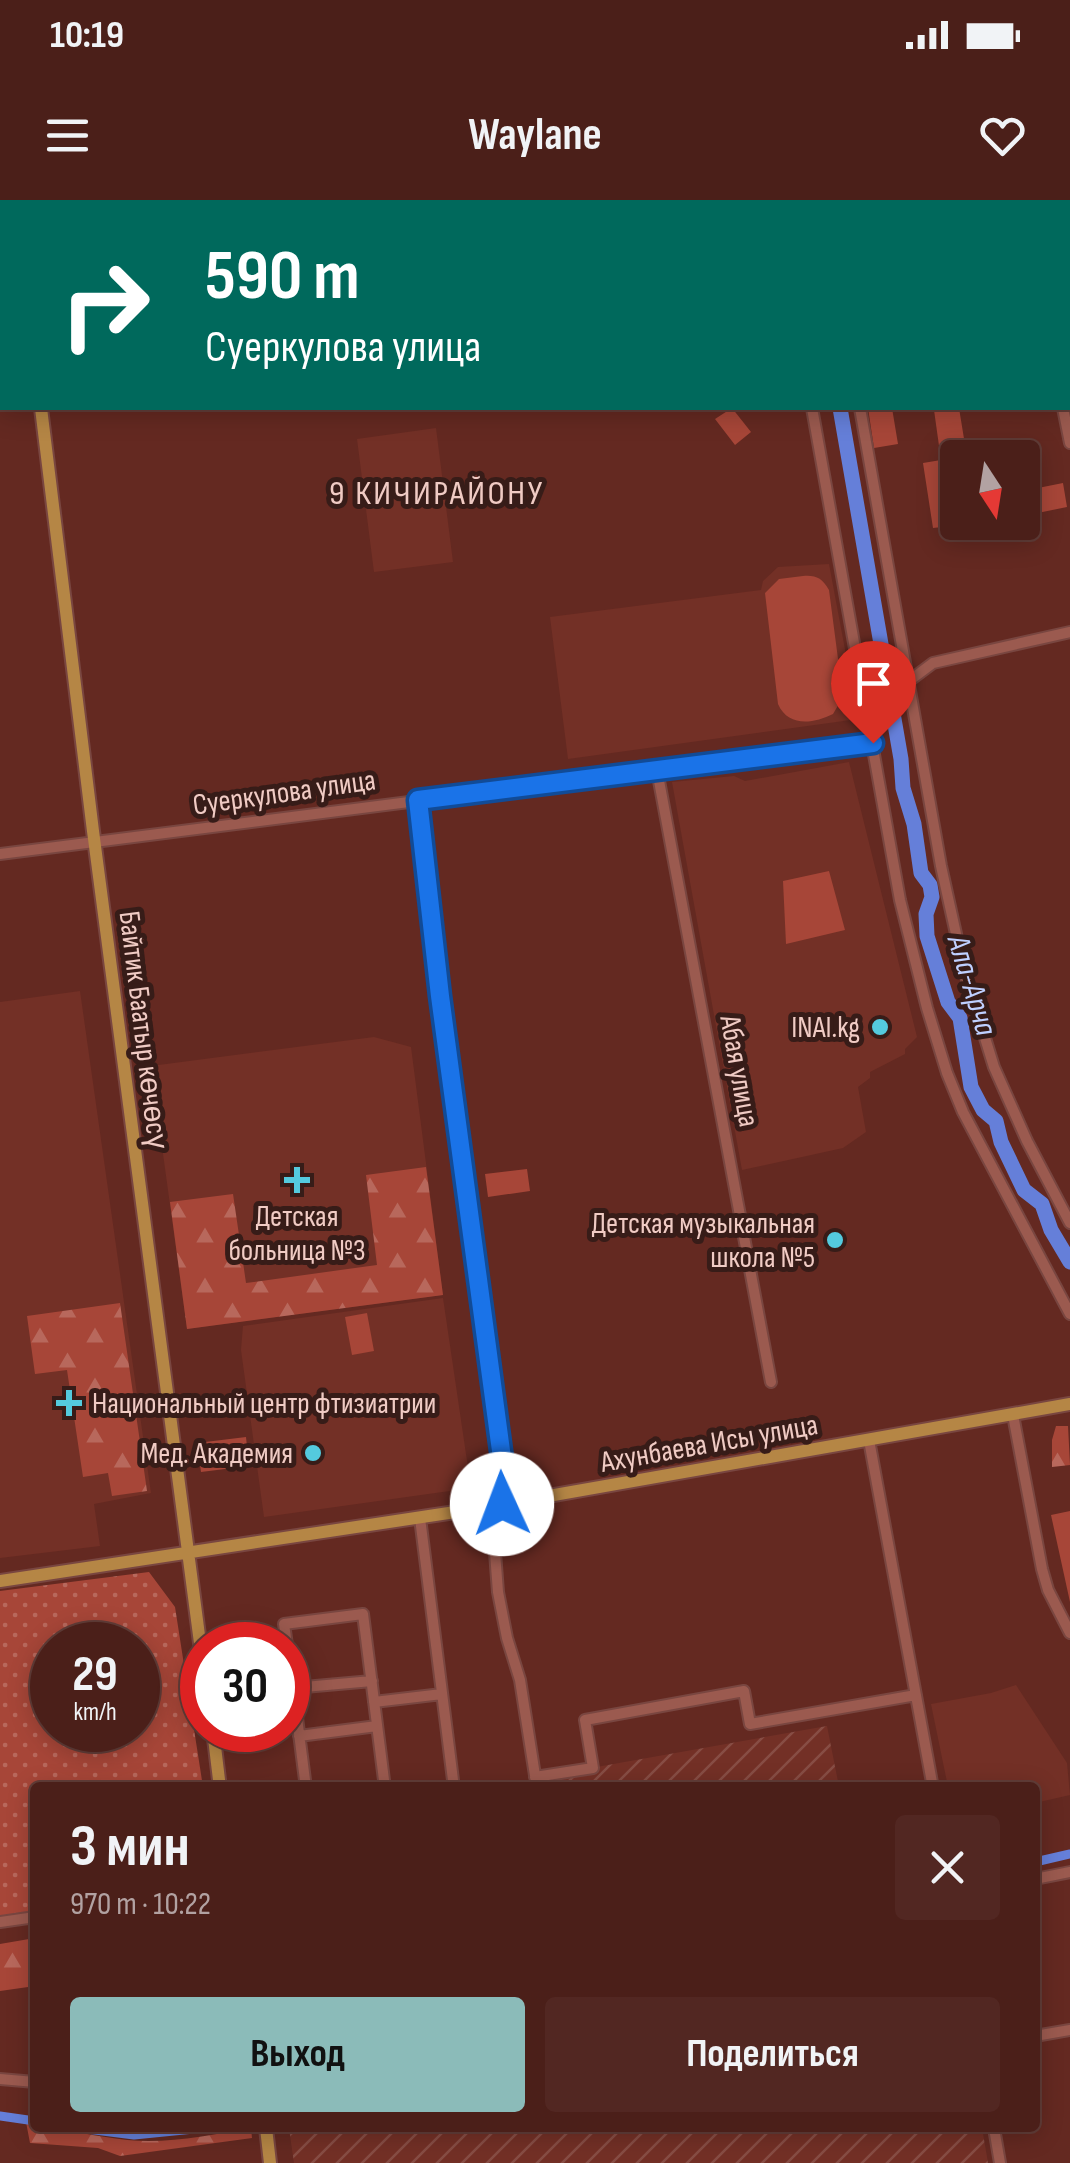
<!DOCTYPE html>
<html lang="ru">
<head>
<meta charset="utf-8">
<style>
	:root { --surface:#4b1f19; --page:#522722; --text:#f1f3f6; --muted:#b2a2a2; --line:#623d38; --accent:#8bbbb9 }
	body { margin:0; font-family:"Sofia Sans Condensed",sans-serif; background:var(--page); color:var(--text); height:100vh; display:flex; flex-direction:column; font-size:38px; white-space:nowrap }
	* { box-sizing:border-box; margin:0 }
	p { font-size:32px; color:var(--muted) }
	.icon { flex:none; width:55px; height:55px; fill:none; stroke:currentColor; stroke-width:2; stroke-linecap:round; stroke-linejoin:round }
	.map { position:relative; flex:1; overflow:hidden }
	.details { position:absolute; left:30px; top:1582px; width:1010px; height:350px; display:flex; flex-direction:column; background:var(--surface); border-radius:10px; box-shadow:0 5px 25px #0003,0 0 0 2px var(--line) }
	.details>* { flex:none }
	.top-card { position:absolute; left:0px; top:0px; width:1070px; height:210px; box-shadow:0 5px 25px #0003,0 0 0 2px var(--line); background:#00695c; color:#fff; overflow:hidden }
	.needle { width:65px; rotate:168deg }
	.tools { position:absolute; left:940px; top:240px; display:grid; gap:20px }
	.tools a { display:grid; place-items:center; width:100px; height:100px; border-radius:10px; background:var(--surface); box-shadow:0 5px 25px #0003,0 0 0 2px var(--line); font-size:50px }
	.speed { position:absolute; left:30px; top:1422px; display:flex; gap:20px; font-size:50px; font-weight:700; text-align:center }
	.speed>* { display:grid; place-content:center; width:130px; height:130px; border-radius:50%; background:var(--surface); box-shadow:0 5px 25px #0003,0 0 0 2px var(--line); line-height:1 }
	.speed small { font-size:25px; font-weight:400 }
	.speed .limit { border:15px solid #d22; background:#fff; color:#111 }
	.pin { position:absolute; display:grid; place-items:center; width:85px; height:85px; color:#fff; margin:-102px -42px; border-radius:50% 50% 50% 0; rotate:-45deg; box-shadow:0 0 10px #0007 }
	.pin .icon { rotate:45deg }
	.me { position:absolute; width:110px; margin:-55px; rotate:358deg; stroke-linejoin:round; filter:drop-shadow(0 0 8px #0008) }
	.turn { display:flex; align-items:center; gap:35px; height:210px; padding:0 40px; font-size:45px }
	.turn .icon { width:130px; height:130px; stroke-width:2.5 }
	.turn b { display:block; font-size:70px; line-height:85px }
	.round { display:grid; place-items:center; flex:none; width:105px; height:105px; border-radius:10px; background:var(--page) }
	.headline { display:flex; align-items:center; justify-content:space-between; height:170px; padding:0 40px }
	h1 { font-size:60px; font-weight:700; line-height:75px }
	.cta { display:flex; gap:20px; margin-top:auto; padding:20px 40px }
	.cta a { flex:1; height:115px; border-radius:10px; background:var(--accent); color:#111; font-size:40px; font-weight:700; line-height:115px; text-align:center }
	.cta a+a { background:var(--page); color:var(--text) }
	.status { display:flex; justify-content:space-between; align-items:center; height:70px; padding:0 50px; background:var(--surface); direction:ltr }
	.status svg { height:28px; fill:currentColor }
	header { display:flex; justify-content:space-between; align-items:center; height:130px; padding:0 40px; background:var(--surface); font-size:45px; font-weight:700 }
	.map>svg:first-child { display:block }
	.built { fill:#733026 }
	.industrial { fill:url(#industrial-furrows) }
	.grass { fill:url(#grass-dots); fill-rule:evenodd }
	.forest { fill:url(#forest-firs) }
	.garden { fill:#a74638 }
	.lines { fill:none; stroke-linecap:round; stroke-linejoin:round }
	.canal { stroke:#657fd9; stroke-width:9 }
	.river { stroke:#657fd9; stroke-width:15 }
	.minor-casing { stroke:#794640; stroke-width:14 }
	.major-casing { stroke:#794640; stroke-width:16 }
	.minor { stroke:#9b5a4f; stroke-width:10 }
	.major { stroke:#b58645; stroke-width:12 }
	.route-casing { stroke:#114b97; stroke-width:25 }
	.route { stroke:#1a73e8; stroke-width:18 }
	.poi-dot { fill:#54cade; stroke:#371c18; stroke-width:4 }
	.labels { text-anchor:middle; stroke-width:10; stroke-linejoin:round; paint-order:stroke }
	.street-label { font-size:30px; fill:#f0cbc4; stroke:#371c18 }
	.poi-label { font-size:30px; fill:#f0cbc4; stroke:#371c18; text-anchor:end }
	.water-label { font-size:32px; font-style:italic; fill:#bfd0ff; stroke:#371c18 }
	.quarter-label { font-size:35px; letter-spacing:2.5px; fill:#f0cbc4; stroke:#371c18 }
</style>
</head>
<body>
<div class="status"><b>10:19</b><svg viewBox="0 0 49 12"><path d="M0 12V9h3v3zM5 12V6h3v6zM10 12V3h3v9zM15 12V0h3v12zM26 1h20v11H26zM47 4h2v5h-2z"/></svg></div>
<header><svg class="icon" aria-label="menu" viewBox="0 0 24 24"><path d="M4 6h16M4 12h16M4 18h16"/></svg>Waylane<svg class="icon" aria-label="heart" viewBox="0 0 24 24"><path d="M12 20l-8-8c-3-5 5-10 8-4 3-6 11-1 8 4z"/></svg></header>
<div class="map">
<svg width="1070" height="1963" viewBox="0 0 1070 1963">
	<defs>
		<pattern id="industrial-furrows" width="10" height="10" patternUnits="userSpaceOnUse" patternTransform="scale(2.5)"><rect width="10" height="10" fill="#733026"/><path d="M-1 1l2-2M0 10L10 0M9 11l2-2" fill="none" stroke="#874d44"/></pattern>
		<pattern id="grass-dots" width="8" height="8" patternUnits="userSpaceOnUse" patternTransform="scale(2.5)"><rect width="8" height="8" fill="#a74638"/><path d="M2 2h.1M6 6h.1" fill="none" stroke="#b8685c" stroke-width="1.8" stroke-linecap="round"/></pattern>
		<pattern id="forest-firs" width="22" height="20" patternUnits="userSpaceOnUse" patternTransform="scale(2.5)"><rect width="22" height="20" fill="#a74638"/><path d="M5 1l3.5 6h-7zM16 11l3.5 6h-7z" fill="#b8685c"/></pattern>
	</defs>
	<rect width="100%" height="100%" fill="#642921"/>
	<path class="built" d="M436,228L453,362L374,372L357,239Z
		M829,364L858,519L568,559L550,417L761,390L763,381L778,367Z
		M849,562L917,837L905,849V854L870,872V878L858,887L866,932L843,948L742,970L672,582L734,576L745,581Z
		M80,791L151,1293L94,1304L100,1346L0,1358V802Z
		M374,837L411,847L443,1095L187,1129L151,866Z
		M443,1098L471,1288L264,1317L241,1150L243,1126Z
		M1016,1485L1067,1563L1070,1595L1035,1603V1588L948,1587L931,1504L991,1493Z"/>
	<path class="industrial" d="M827,1526L839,1587L548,1588L546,1576Z
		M289,1928H982L988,1963H294Z"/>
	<path class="grass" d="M149,1372L175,1407L203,1587L35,1588V1712L0,1718V1391ZM52,1445H138V1530H52Z"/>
	<path class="forest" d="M426,967L443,1095L187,1129L170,1002L233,994L246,1083L377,1065L366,975Z
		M120,1103L147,1291L112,1296L108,1273L83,1277L67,1170L35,1174L27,1116Z
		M1056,1226H1068L1070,1265L1052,1267V1240Z
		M35,1738V1786L0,1791V1744Z
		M26,1922L35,1923V1928C67,1928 96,1937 127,1940C169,1944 210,1935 251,1928L252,1938L120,1956L98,1948L30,1943Z"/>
	<path class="garden" d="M732,208L751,232L735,245L715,219Z
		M868,208H892L898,244L874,248Z
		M959,208L967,257L958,258L957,283L944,285L951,326L933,328L923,263L941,260L934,210Z
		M1063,283L1067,307L1023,316V291Z
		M803,376C816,375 822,378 829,390L843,497L833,514C813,524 788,527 778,504L765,393L779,379Z
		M829,671L845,730L786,744L783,681Z
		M527,969L530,991L488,997L485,974Z
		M367,1113L374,1151L352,1155L345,1117Z
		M246,1237L249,1266L201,1272L197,1243Z
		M1070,1311V1402L1051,1315Z"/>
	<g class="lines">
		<path class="canal" d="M1035,1662L1070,1654
			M0,1916L35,1921
			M79,1928L134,1935L204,1928"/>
		<path class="river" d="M804,0L805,2
			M840,208L901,559L903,588L914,624L921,673L930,685L932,697L926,714L927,736L948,802L960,818L971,887L983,910L996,921L1001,942L1024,990L1042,1004L1051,1030L1070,1062"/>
		<g class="minor-casing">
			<path id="minor" d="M777,0V2
				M827,0V2
				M1040,0L1041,2
				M280,2L301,0
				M1068,79H1070
				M812,208L900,700L927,808L947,873L963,912L1070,1114
				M860,208L941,666L964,770L994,867L1027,941L1070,1023
				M1063,208L1070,243
				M909,481L933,463L1070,432
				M657,570L771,1182
				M419,600L448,859L506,1288L493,1326L498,1392L507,1438L520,1480L537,1588
				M0,654L873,543
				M1013,1215L1042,1369L1048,1390L1070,1433
				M869,1240L933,1588
				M420,1318L454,1588
				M287,1445L284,1424L363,1414L385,1588
				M288,1447L306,1588
				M293,1488L372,1481
				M374,1502L442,1494
				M299,1536L377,1526
				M535,1577L593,1568L585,1520L744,1491L750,1524L916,1495
				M1035,1679L1070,1672
				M0,1722L35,1717
				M1035,1836L1070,1830
				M0,1879L35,1882
				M994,1928L1000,1963"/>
		</g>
		<g class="major-casing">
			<path id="major" d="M13,0L14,2
				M41,208L93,631L202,1458
				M0,1381L475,1309L1070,1204
				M213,1530L220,1588
				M266,1928L270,1963"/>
		</g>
		<use href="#minor" class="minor"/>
		<use href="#major" class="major"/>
	</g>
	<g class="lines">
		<g class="route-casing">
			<path id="route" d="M502,1304L506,1288L440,796L418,600L873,543"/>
		</g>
		<use href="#route" class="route"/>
	</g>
	<g class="poi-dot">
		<circle cx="880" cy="827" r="10"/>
		<path d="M292 965h10v10h10v10h-10v10h-10v-10h-10v-10h10z"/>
		<circle cx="835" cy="1040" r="10"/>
		<path d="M64 1188h10v10h10v10h-10v10h-10v-10h-10v-10h10z"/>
		<circle cx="313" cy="1253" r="10"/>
	</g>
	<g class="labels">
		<g class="street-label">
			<text transform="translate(284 592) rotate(-8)" y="10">Суеркулова улица</text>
			<text transform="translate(144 830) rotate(83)" y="10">Байтик Баатыр көчөсү</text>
			<text transform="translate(740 871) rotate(80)" y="10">Абая улица</text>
			<text transform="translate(709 1243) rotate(-10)" y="10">Ахунбаева Исы улица</text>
		</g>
		<g class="poi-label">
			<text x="860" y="837">INAI.kg</text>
			<text x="297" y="1026" text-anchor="middle">Детская<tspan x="297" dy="34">больница №3</tspan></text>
			<text x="815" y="1033">Детская музыкальная<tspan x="815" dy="34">школа №5</tspan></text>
			<text x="92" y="1213" text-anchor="start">Национальный центр фтизиатрии</text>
			<text x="293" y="1263">Мед. Академия</text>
		</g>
		<g class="water-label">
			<text transform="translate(973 785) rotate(73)" y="11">Ала-Арча</text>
		</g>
		<g class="quarter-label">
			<text x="437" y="304">9 КИЧИРАЙОНУ</text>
		</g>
	</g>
</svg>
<div class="tools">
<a><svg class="needle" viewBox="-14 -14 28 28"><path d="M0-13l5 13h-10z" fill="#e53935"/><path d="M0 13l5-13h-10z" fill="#b2a2a2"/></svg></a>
</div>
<div class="speed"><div>29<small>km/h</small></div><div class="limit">30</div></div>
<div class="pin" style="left:873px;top:543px;background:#d93025"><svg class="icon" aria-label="arrive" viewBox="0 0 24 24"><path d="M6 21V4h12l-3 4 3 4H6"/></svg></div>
<svg class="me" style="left:502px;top:1304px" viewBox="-20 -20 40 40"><circle r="19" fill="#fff"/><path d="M0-13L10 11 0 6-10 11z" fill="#1a73e8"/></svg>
<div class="top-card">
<div class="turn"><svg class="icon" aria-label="right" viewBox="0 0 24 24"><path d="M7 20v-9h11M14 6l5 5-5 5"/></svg><div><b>590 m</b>Суеркулова улица</div></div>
</div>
<section class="details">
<div class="headline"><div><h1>3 мин</h1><p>970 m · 10:22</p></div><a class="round"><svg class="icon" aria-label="close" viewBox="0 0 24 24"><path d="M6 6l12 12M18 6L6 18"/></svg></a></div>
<div class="cta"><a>Выход</a><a>Поделиться</a></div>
</section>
</div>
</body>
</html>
